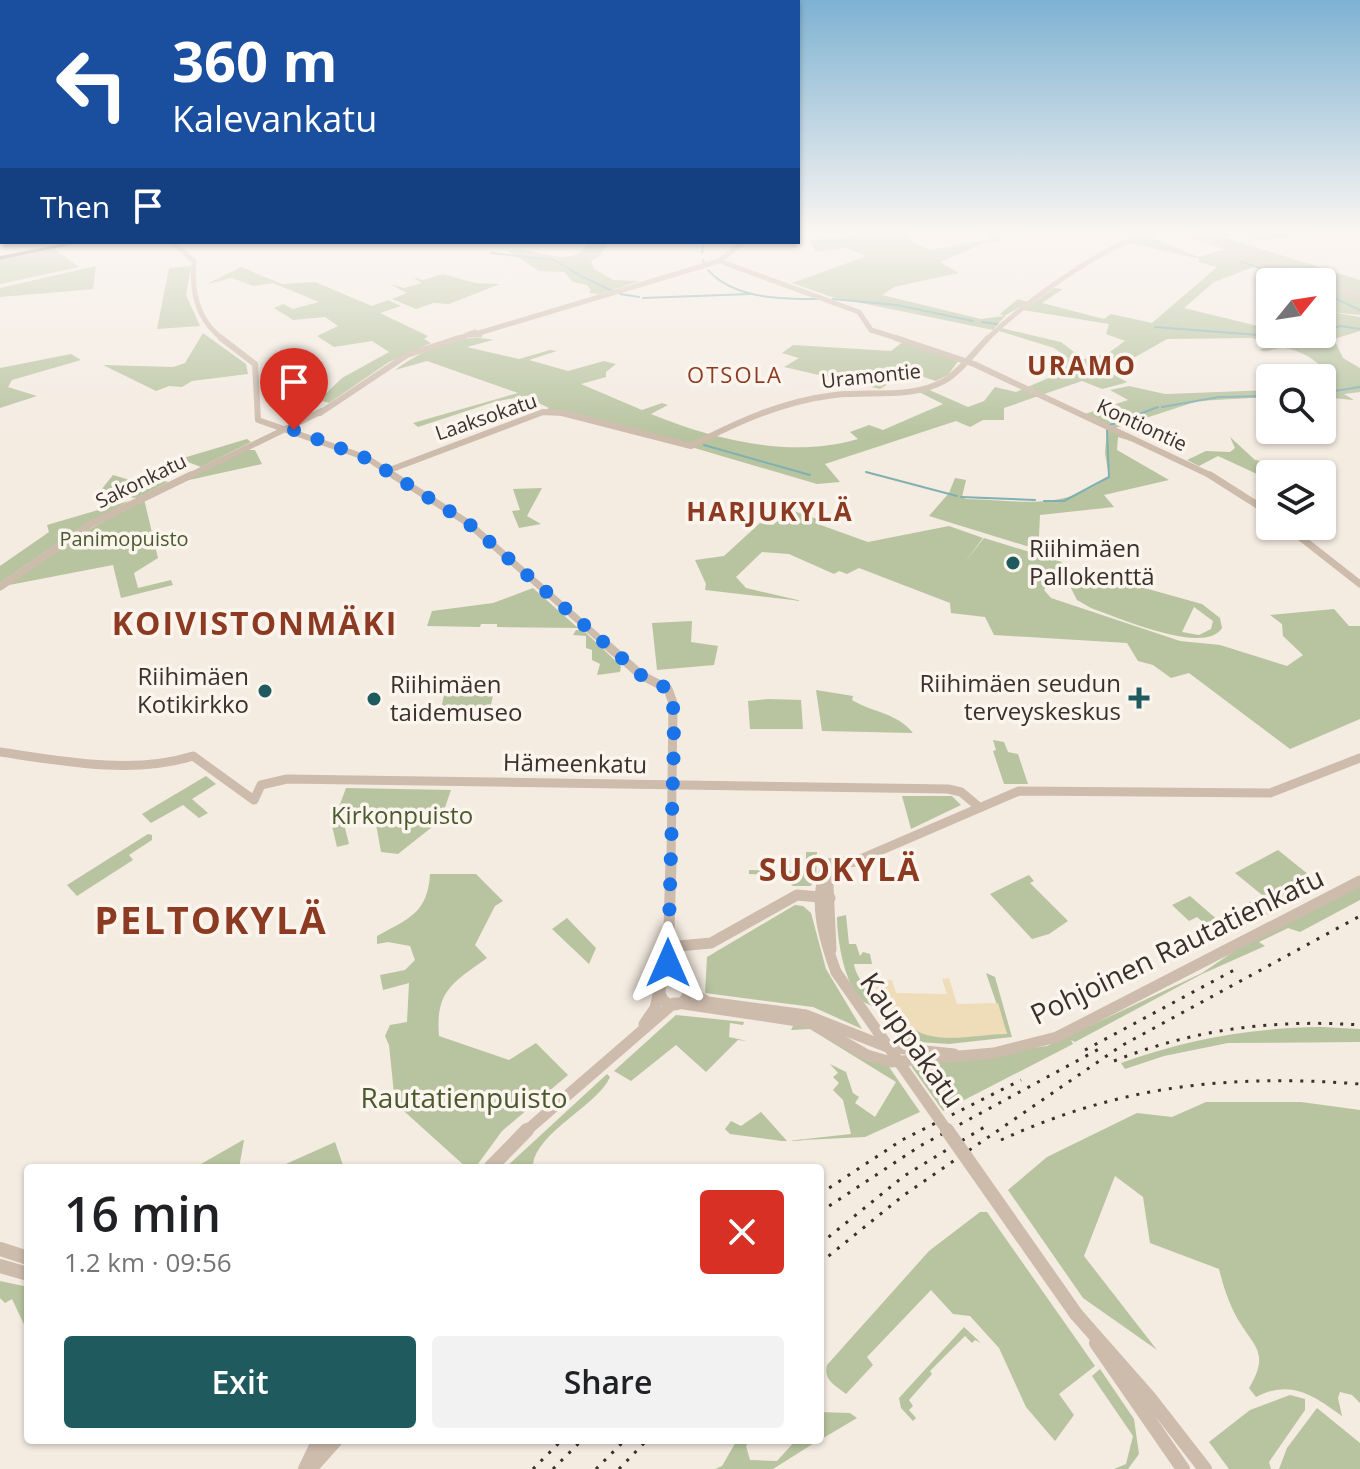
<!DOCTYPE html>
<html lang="en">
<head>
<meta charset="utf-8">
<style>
	:root { --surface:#fff; --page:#f2f2f2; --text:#202124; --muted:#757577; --accent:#1f5a5e }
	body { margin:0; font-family:"Open Sans",sans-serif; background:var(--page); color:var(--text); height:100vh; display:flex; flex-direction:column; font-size:30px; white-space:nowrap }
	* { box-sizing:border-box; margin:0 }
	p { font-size:26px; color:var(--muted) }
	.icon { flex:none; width:44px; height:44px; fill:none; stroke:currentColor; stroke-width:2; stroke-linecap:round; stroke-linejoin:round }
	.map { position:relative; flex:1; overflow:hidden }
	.details { position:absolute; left:24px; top:1164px; width:800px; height:280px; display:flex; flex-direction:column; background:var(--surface); border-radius:8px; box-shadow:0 2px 6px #0004 }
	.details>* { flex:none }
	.top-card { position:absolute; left:0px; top:0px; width:800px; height:244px; box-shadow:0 2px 6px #0004; background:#1a4fa0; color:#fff; overflow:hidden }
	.needle { width:52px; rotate:60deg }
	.controls { position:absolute; left:1256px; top:268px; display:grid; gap:16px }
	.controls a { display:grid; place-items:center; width:80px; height:80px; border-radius:8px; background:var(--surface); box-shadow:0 2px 6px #0004; font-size:40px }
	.pin { position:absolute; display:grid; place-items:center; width:68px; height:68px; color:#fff; margin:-82px -34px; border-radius:50% 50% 50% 0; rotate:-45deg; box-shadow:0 0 8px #0007 }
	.pin .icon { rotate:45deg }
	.me { position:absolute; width:88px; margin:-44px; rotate:0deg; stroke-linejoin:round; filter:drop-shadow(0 0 6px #0008) }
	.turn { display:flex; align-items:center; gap:28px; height:168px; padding:0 40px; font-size:36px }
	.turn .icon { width:104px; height:104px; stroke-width:2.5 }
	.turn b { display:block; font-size:56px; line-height:68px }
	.then { display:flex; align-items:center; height:76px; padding:0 40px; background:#0003; gap:16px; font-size:30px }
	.round { display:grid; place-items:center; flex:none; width:84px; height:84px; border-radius:8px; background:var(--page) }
	.headline { display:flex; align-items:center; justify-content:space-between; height:136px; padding:0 40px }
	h1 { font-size:48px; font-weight:600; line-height:60px }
	.cta { display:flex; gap:16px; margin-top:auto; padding:16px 40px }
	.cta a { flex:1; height:92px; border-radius:8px; background:var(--accent); color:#fff; font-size:32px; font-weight:600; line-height:92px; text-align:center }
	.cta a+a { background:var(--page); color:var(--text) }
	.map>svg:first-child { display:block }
	.green { fill:#b8c4a0; fill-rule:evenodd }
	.sand { fill:#efdcb8 }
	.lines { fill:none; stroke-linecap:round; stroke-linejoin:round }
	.stream { stroke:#7fb0b2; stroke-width:2 }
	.minor-far5 { stroke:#cdbbac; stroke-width:5 }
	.minor-far4 { stroke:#cdbbac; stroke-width:6 }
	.minor-far3 { stroke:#cdbbac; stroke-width:7 }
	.minor-far2 { stroke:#cdbbac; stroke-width:9 }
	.minor-far1 { stroke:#cdbbac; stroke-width:11 }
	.minor { stroke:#cdbbac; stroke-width:14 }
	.major { fill:#7d675c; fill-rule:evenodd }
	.rail { stroke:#3b302b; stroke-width:3; stroke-dasharray:3 8; stroke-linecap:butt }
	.minor-bridge-far1 { stroke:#cdbbac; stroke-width:11 }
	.minor-bridge { stroke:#cdbbac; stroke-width:14 }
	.route { stroke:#1a73e8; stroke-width:14; stroke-dasharray:0 25.2 }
	.poi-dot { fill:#1f5a5e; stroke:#fbf5ee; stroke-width:3 }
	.labels { text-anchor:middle; stroke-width:7; stroke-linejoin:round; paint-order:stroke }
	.far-street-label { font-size:20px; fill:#3b302b; stroke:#fbf5ee }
	.far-park-label { font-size:20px; fill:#4a5a2e; stroke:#fbf5ee }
	.far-neighbourhood-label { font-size:22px; letter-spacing:2px; fill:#8c3b22; stroke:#fbf5ee }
	.poi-label { font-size:24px; fill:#3b302b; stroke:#fbf5ee; text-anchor:start }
	.street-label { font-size:24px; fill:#3b302b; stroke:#fbf5ee }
	.park-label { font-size:24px; fill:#4a5a2e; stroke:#fbf5ee }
	.far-district-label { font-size:26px; font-weight:bold; letter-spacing:2px; fill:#8c3b22; stroke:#fbf5ee }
	.near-street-label { font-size:28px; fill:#3b302b; stroke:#fbf5ee }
	.near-park-label { font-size:28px; fill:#4a5a2e; stroke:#fbf5ee }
	.district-label { font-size:32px; font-weight:bold; letter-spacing:2px; fill:#8c3b22; stroke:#fbf5ee }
	.near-district-label { font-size:38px; font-weight:bold; letter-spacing:2px; fill:#8c3b22; stroke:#fbf5ee }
</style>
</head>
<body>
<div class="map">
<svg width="1360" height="1469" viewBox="0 0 1360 1469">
	<rect width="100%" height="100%" fill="#f4ebe1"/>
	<path class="green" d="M864,231H908L909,239L929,250L990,240L984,231H1023L997,238L1001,241H989L940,262L959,273L894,287L882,295L981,319L1004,316L1000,314L1018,299L1028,302L1006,315L993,330L832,297L792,283L867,256L845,248L816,252L809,240L851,237Z
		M1183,231H1212L1217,235L1216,231L1290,233L1298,236L1260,240L1239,234L1224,237L1360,280V294Z
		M1145,235L1198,257L1227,249L1246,254L1360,296V315L1330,312L1360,317V331L1334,339L1343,358L1360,368V392L1344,394L1354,400L1322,397C1322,390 1325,383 1325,378C1327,363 1297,349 1284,348C1274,347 1269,354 1259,350L1273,344L1252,338L1167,339L1109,372L1127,382L1125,383L1102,389L1082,381L1004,408V420H983L970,427L956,421L825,464L840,482L817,484L637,431L562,413H540L549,408L524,396L494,402L418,427L413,423L518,393L427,361L395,370C423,350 458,332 493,340L467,347L519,359L550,350L557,351L529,360L568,371L604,361L616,364L606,372V377L581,384L642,410L662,403L668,405L651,414C715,440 791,459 858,439L850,432L869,425L883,430L943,404L915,390L925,388L968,407L984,401L995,387L1016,392L1067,370L1042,361L1069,359L1054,348L999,331L1001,328L1061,342L1083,359L1107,354L1125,341L1106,334L1109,324L1023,310L1054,288L1063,289L1042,303L1104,319L1111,314L1152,323L1217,267L1198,262L1200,259L1125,242ZM1254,267L1291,277L1289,280L1322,282V293L1327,295L1322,299V334H1270V329L1184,308L1214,282Z
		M588,242H608L601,255L591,261L594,269L613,280L640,281L600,294L589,293L591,290L587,285L573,282L564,272L539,271L508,251C531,242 571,275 588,242Z
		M54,249L79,267L0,284V260Z
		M96,266L93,289L0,297V288Z
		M191,266L186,295L200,326L157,329L169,268Z
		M241,267L282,284L315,282L372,306L388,300L401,306L380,313L428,336L424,339L431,343L389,362L329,403L319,400L342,378L389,352L372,341L334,347L317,336L338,326L325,317L293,320L274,308L283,304L293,309L319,302L273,283L253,286L232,278L207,284Z
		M443,274L475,283L500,284L449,304L433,303L416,309L392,299L407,293L390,284L404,288L422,283L412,277L423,280Z
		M203,333L246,364L248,374L192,381L182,387L169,386L156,391L103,365L173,367L185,363Z
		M904,341L959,360L948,375L936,381L908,372L880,389L784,367L799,358L782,353L793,345L891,351Z
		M71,354L81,360L12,380L8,387L37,396L0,408V368Z
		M1129,386L1165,394L1270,390V397L1198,401L1115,428L1085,414L1128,400L1110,390Z
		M1107,429L1131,441L1118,437L1117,450L1169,480L1104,495L1114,507L1040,515L1039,536L1033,548L929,516L949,493L955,478L966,480L962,497L966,499C1024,500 1059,512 1109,477L1105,453Z
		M1230,437L1255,460L1318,474H1270V480L1218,456L1199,466L1187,460L1206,451L1230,452L1235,448Z
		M247,439L251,442L201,467L180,459Z
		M248,450H255L262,464L180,482Z
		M113,475L133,481L147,475L168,482L137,498L97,495Z
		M542,488L527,516L541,524L519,528L512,511L520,510L513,489Z
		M144,499L158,558L134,573L138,588L171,580L173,585L121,598L113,565L4,586L63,544Z
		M129,501L75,531L0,583V566L49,532L47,525Z
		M791,510L817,519L815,523L868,542L949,526L983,538L965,562L984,538L1062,562L1044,590L1051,598L1180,641L1220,645L1287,666L1303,655L1283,636L1282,624L1270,615L1334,609L1349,626H1360V719L1290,749L1189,673L1171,678L1153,665L1138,661L1127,643L994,635L985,617L951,613L950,603L859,568L847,574L839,571L834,574L789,554L762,552L736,577L746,588L802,601L705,590L706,584L695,560L724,556L760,523L773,525Z
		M1094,574L1202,604L1220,618L1222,628C1205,656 1117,617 1091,608L1077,600L1071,588L1078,578ZM1194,607L1213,621L1211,629L1199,635L1182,632Z
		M533,588L578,628L497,627V624H481L480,627L427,626L432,611L493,603Z
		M692,621L691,642L718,646L714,665L657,670L652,623Z
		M576,630H583L621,666L620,672L597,675L600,664L592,660V650L586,648V636L573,635Z
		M816,690L853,696L852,700C873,713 896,712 913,733L822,731Z
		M444,695H493L489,714H440Z
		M768,699L801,700L803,729H750L748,701Z
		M993,740L1004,742L1008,752L1018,754L1028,784H1004L993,751L996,750Z
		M206,776L216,784L192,799L208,813L199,818L183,805L151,823L142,814Z
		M346,788L451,790L443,813L446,816L398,854L381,852L373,807L346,813L343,820L349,844L337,847L332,826Z
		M902,796H952L961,805L911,829Z
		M148,834L152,835V840L129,855L133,860L77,896L67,885Z
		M1278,850L1314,879L1272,903L1235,873Z
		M806,852H817L816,881L810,886H793L782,875L749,874V870L806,871Z
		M430,874H476L503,901L495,906L475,945L487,958C454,982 435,990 439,1036L509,1060L536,1043L568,1075L502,1131L475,1168H467L395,1103L389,1045L385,1036L390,1025L407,1022L409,983L383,990L380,975L405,970L415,960L410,946L388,942L377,944V936C408,919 428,913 430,874Z
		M1029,875L1034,881L1030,883L1068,921L1049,934L1032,939L990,894Z
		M1360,886V900L1300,932L1288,928L1259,942L1265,946L1202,974L1075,1042L1071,1040L1073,1044L943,1111L911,1066L1047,1046L1202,973L1236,950Z
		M1190,896L1227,928L1242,921L1240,918L1256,913L1247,903L1252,901L1268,914L1184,956L1164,937L1182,952L1217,934L1197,917L1189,921L1172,905Z
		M795,905L803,906L811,913L826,969L862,1029L813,1007L705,993L707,957Z
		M846,915L849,944H856L860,956L863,952L870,954L872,964H854C857,982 871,987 874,1006C846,1002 837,940 837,917Z
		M567,918L596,948L589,964L552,929Z
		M986,973L995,977L1012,1037L949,1044L903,1041L895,1028L1007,1034Z
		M676,1015L744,1022L743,1025L730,1023L729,1037L747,1041L738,1040L706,1072L676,1045L631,1081L614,1071Z
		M794,1024L813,1026L887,1064L920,1112L865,1137L782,1141L730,1134L725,1129L731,1121L741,1126L761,1112L787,1141L851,1134L843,1100L833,1090L839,1083L833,1077L838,1073L830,1064L846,1072L853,1093L859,1097L855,1103L875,1117L896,1082L810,1029L791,1030Z
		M1321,1027L1360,1029V1042L1228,1043L1164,1056L1125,1069L1121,1063C1188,1039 1250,1028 1321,1027Z
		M607,1074L610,1077C599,1104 537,1132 533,1164L505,1168Z
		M1206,1102H1301L1360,1110V1403L1352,1395L1340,1392L1338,1398L1342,1416C1313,1395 1291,1379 1256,1397L1249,1388C1271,1351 1253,1347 1236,1316C1228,1301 1223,1285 1219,1269L1150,1243L1143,1197L1115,1176L1084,1256L1157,1350L1083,1298L1008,1190L1047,1157L1137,1113L1172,1117Z
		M244,1140L239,1168H194L243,1140Z
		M335,1142L344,1168H277Z
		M980,1212H987L1095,1366L1059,1394L1074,1415L1055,1441L1026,1407L999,1348L970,1316L953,1314L931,1290L867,1357L873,1365L846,1394C835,1385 823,1380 827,1365L929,1251Z
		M0,1281L28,1287V1333L12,1299L5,1303L0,1298Z
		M964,1327L981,1343L975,1340L972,1343L965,1336L930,1371L932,1374L909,1400L913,1406L909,1410L916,1418L913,1421L901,1408L899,1398Z
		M1100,1369L1134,1419L1139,1454L1128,1469H1114L1126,1464L1133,1436L1092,1376Z
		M1290,1395L1305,1399V1410L1269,1462L1271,1469H1229L1209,1442L1250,1410Z
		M1317,1408L1360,1443V1469H1279L1287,1448Z
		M820,1412L850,1413L857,1418L820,1440Z
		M737,1440H751L746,1446L750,1460L777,1461L796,1440H819L773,1469H715L722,1466Z"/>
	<path class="sand" d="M949,978L957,1004L998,1003L1007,1034C984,1034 954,1041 931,1036C908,1032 879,1003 874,982L892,980L896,993L947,994L942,979Z"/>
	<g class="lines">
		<path class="stream" d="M491,253L554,260L579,275
			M702,253L704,242
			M703,260L704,263
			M1241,262L1303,282
			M708,270C734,299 781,299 818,299
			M581,276L612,291
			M1322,292L1360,310
			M620,294L639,297
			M643,298L750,294
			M833,299L897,305L973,321
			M982,322L997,324
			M1155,327L1285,337
			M1322,331L1341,326L1360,329
			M1292,337L1310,334
			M1322,393L1360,387
			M1162,407L1219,397L1270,396
			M1110,425L1158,407
			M704,445L810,475
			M866,472L957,496
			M961,497L1035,500
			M1044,501H1064L1109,477L1107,430"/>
		<path class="minor-far5" d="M1180,231L1360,295
			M172,242L194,261C191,292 197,321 224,340
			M722,262L859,312L871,330L903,340
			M475,332L480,335H466Z
			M479,333L719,261L744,242
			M452,340L466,336
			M986,340C1025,302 1103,245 1155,231"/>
		<path class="minor-far4" d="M221,338L255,364L258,420L367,458L396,477
			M896,338L974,364L1214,477
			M320,413L407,355L459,338
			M387,471L543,412L562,413L691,446C737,422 783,401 835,395C870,391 912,399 944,381C960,372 975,351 988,338
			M187,477L322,411"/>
		<path class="minor-far3" d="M393,475L468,523L610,648
			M1210,475L1270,513
			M1286,526L1360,584
			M0,587L91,524L191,475"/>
		<path class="minor-far2" d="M608,646L641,675L668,689L673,703L671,863
			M0,752C61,761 133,775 193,756L254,800L261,785L287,779L948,789L961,792L979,807
			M839,863L856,861L1019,791L1270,793L1360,758"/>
		<path class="minor-far1" d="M827,864L857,861
			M827,864C813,901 823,936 836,972
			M827,864L831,950
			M668,947L711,943L797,895L830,898
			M660 991a14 14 0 1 1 28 0a14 14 0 1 1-28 0Z
			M664,981L668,963L671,861
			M689,991L708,1002L806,1015L887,1047L954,1054
			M677,1003L811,1023L867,1055L891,1062L994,1053L1057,1037L1360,881
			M644,1024L655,1008L659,991
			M525,1132L674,1003"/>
		<path class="minor" d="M490,1168L527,1130
			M0,1249L28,1258
			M0,1266L28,1274
			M1076,1314L1149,1397L1205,1469
			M1096,1343L1183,1469
			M305,1469L319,1440
			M310,1469L336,1440"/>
		<path class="major" d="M72,242H84L0,260V256Z"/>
		<path class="rail" d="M1085,1050L1236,969
			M1114,1061C1194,1029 1274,1019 1360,1025
			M1001,1140C1121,1085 1230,1074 1360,1084
			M820,1194L902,1140L1021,1080
			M820,1212L920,1146L1099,1049
			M820,1244L904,1176L986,1126
			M820,1263L904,1195L1121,1046L1360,916
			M533,1469L562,1440
			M553,1469L582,1440
			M596,1469L625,1440
			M619,1469L647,1440"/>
		<path class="minor-bridge-far1" d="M836,972L948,1132"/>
		<path class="minor-bridge" d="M947,1130L1076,1314"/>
	</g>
	<linearGradient id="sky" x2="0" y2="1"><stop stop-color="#7eb2d2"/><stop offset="0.53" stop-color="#faf6f2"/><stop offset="1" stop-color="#faf6f2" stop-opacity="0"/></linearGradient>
	<rect width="1360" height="436" fill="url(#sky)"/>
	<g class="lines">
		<path class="route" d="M294,430L368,459L468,523L641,675L668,689L673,703L674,740L668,963"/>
	</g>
	<g class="poi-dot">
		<circle cx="1013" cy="563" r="8"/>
		<circle cx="265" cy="691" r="8"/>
		<path d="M1135 686h8v8h8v8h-8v8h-8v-8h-8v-8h8z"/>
		<circle cx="374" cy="699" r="8"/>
	</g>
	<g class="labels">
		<g class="far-street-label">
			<text transform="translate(871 376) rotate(-6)" y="7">Uramontie</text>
			<text transform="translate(486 417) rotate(-19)" y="7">Laaksokatu</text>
			<text transform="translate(1142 425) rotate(25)" y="7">Kontiontie</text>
			<text transform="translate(141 481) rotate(-26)" y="7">Sakonkatu</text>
		</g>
		<g class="far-park-label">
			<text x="124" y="546">Panimopuisto</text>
		</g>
		<g class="far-neighbourhood-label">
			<text x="735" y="383">OTSOLA</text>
		</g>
		<g class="poi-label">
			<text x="1029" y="557">Riihimäen<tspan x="1029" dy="28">Pallokenttä</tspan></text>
			<text x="249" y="685" text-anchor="end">Riihimäen<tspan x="249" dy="28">Kotikirkko</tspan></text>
			<text x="1121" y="692" text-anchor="end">Riihimäen seudun<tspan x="1121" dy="28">terveyskeskus</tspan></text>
			<text x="390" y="693">Riihimäen<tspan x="390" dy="28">taidemuseo</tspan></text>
		</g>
		<g class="street-label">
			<text transform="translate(575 764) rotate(1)" y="8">Hämeenkatu</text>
		</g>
		<g class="park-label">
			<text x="402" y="824">Kirkonpuisto</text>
		</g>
		<g class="far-district-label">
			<text x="1082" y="375">URAMO</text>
			<text x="770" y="521">HARJUKYLÄ</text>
		</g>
		<g class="near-street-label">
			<text transform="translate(1177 946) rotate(-26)" y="10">Pohjoinen Rautatienkatu</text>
			<text transform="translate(912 1040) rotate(55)" y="10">Kauppakatu</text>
		</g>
		<g class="near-park-label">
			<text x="464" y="1108">Rautatienpuisto</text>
		</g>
		<g class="district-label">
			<text x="255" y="635">KOIVISTONMÄKI</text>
			<text x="840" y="881">SUOKYLÄ</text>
		</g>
		<g class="near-district-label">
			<text x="211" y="934">PELTOKYLÄ</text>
		</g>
	</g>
</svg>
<div class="controls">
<a><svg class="needle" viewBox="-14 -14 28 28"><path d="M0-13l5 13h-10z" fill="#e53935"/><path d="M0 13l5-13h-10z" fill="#757577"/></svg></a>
<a><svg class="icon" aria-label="search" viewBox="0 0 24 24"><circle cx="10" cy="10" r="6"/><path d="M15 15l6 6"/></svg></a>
<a><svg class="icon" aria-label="layers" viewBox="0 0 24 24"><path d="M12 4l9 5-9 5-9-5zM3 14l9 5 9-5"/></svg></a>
</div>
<div class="pin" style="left:294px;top:430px;background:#d93025"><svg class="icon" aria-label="arrive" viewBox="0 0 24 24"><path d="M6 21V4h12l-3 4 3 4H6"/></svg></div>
<svg class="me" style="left:668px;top:963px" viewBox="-20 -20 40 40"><path d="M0-17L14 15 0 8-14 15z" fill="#1a73e8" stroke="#fff" stroke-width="4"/></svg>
<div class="top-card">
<div class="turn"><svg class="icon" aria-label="left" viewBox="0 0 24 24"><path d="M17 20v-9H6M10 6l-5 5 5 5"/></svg><div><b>360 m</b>Kalevankatu</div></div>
<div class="then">Then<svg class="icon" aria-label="arrive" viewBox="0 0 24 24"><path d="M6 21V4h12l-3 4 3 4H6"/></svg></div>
</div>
<section class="details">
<div class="headline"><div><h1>16 min</h1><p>1.2 km · 09:56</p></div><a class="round" style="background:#d93025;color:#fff"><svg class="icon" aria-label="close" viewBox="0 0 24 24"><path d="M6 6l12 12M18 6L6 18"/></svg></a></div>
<div class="cta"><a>Exit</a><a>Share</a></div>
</section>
</div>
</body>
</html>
